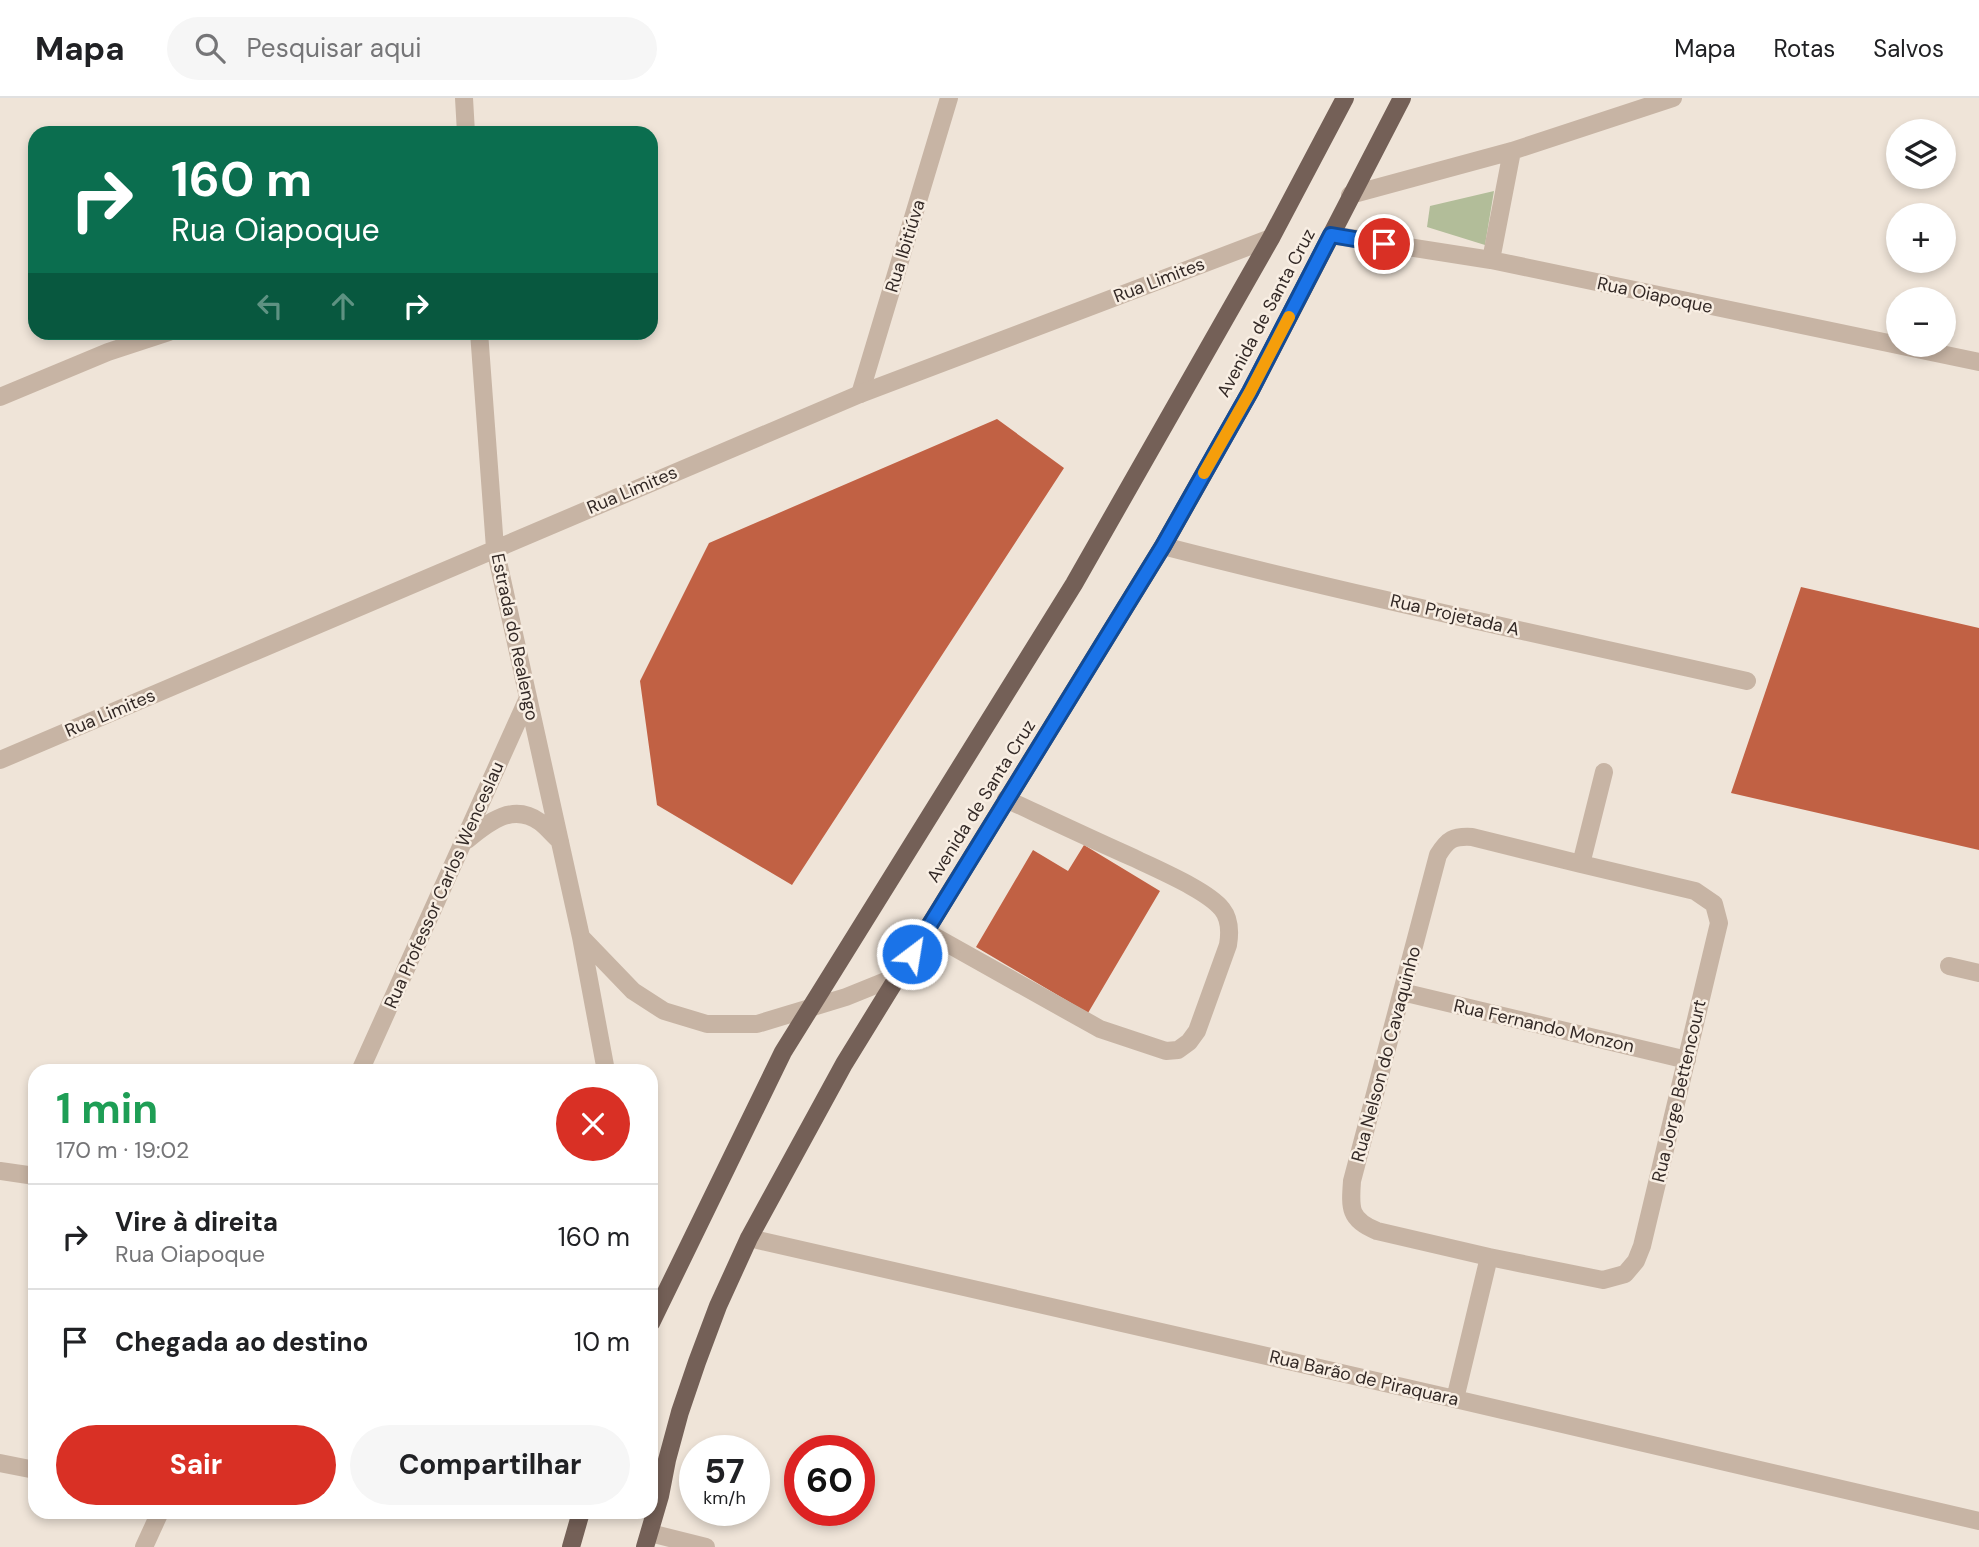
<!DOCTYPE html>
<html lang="pt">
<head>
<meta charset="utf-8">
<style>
	:root { --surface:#fff; --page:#f6f6f6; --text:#202124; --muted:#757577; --line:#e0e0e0; --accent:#d93025 }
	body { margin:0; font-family:"DM Sans",sans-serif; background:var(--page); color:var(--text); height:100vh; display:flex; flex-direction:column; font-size:26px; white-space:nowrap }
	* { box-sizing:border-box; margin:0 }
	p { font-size:23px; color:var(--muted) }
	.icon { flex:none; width:38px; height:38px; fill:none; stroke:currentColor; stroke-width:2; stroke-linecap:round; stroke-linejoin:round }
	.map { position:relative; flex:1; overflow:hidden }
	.drawer { position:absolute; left:28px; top:966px; width:630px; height:455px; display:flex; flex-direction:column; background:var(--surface); border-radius:21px; box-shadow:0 4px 10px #0003 }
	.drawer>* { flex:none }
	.banner { position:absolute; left:28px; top:28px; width:630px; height:214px; border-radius:21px; box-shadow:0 4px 10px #0003; background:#0b6e4f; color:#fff; overflow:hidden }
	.controls { position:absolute; left:1886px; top:21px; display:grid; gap:14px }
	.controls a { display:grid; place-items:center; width:70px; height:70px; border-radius:50%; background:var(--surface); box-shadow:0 4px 10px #0003; font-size:35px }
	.speed { position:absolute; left:679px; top:1337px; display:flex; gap:14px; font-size:35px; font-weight:700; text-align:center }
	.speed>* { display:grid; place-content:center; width:91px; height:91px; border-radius:50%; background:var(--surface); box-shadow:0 4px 10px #0003; line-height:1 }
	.speed small { font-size:18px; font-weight:400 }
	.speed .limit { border:10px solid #d22; background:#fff; color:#111 }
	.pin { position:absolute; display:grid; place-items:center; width:60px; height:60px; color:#fff; margin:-30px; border:4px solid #fff; border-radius:50%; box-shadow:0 2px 7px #0007 }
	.me { position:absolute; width:77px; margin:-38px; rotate:31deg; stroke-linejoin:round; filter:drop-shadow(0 0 5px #0008) }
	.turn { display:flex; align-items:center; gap:24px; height:147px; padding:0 28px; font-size:32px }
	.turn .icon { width:91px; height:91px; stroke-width:2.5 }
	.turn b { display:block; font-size:49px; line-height:60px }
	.lanes { display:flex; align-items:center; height:66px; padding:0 28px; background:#0003; justify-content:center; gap:35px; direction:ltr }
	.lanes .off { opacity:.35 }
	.round { display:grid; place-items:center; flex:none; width:74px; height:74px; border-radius:37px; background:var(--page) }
	.overview { display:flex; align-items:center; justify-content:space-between; height:119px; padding:0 28px }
	h1 { font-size:42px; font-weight:700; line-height:52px; color:#1e9e55 }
	.button { display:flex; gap:14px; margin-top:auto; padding:14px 28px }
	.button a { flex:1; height:80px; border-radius:42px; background:var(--accent); color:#fff; font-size:28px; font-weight:700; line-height:80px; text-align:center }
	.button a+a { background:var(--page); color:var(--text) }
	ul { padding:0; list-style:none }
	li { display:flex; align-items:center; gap:21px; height:105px; padding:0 28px; border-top:2px solid var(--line) }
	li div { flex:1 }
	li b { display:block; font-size:26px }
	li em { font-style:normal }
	header { display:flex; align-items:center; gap:42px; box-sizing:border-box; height:98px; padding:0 35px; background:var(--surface); border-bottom:2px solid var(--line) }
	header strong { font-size:33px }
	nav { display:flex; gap:38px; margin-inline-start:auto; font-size:24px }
	.search { width:490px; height:63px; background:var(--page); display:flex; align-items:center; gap:18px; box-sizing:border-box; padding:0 24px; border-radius:38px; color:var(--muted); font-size:26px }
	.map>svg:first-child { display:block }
	.green { fill:#b2bd99 }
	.building { fill:#c16144 }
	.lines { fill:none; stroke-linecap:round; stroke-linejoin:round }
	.service { stroke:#c7b4a4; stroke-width:18 }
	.minor { stroke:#c7b4a4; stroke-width:18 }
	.tertiary { stroke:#c7b4a4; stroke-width:18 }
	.primary { stroke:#746057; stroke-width:18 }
	.route-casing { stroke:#114b97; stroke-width:18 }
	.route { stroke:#1a73e8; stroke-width:12 }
	.slow { stroke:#f59e0b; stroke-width:12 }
	.labels { text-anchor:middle; stroke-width:5; stroke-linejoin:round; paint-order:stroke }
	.street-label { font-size:18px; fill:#332926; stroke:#f8eee3 }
</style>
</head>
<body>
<header>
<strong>Mapa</strong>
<div class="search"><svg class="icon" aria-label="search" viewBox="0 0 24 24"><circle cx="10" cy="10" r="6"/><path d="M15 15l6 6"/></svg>Pesquisar aqui</div>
<nav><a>Mapa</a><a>Rotas</a><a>Salvos</a></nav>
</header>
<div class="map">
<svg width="1979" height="1449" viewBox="0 0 1979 1449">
	<rect width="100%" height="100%" fill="#efe4d8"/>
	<path class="green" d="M1494,93L1485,147L1427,129L1430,108Z"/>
	<path class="building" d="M997,321L1064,370L792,787L657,707L640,583L709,445Z
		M1801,489L1979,530V752L1731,695Z
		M1084,747L1160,793L1088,915L976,849L1033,752L1068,773Z"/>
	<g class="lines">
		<path class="service" d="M925,833L1100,931L1166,953L1178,952L1189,944L1197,933L1228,847C1230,835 1230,821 1222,811C1207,792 1156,771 1134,760C1091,741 1049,721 1006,701
			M1949,868L1979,875"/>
		<path class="minor" d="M1350,97L1512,53L1673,0
			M1331,137L1491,162L1979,264
			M1491,162L1512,53
			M860,296L949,0
			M0,299L108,254L169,234
			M1163,448C1357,498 1552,539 1747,583
			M1402,894L1687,962
			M0,1073L35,1078
			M749,1140L1455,1301L1979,1423
			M1489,1159L1603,1182L1625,1176L1636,1163L1642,1148L1719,825L1714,806L1695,793L1581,766
			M1455,1301L1489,1159L1377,1133C1349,1122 1350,1110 1352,1083L1438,757C1448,741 1453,738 1472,739L1581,766L1604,674
			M0,1365L35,1372
			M650,1435L706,1449"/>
		<path class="tertiary" d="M464,0L466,35
			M479,234L495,450L581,839L606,973
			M0,662L860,296L1271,140
			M467,742C488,725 512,704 540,724C547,729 553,737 560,743
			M581,839L633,893L664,913L707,926H757L846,899L898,878
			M360,973L528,600
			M144,1449L160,1414"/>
		<path class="primary" d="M651,1225L783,954L1074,486L1271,140L1345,0
			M571,1449L581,1414
			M645,1449L660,1398L667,1362L680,1314L697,1264L718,1208L749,1140L844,966L1163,448L1250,294L1402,0"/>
	</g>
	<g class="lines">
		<g class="route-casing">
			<path id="route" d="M912,856L1163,448L1250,294L1331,137L1384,146"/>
		</g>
		<use href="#route" class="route"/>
		<path class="slow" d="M1204,375L1250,294L1289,219"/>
	</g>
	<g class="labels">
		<g class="street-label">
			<text transform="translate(905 148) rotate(-73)" y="6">Rua Ibitiúva</text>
			<text transform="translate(1159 182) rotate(-21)" y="6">Rua Limites</text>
			<text transform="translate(1655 197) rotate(12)" y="6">Rua Oiapoque</text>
			<text transform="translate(1266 215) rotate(-62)" y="6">Avenida de Santa Cruz</text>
			<text transform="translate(632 392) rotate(-23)" y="6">Rua Limites</text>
			<text transform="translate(1455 517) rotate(13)" y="6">Rua Projetada A</text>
			<text transform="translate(515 539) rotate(78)" y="6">Estrada do Realengo</text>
			<text transform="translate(110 615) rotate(-23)" y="6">Rua Limites</text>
			<text transform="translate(981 703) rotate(-58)" y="6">Avenida de Santa Cruz</text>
			<text transform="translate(444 787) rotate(-66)" y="6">Rua Professor Carlos Wenceslau</text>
			<text transform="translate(1544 928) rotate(13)" y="6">Rua Fernando Monzon</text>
			<text transform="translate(1386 956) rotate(-75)" y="6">Rua Nelson do Cavaquinho</text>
			<text transform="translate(1679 993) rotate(-77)" y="6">Rua Jorge Bettencourt</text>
			<text transform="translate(1364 1280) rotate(13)" y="6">Rua Barão de Piraquara</text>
		</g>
	</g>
</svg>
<div class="controls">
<a><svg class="icon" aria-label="layers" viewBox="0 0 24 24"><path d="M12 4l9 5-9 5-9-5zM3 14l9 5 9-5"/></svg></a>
<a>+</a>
<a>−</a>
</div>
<div class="speed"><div>57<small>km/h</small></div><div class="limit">60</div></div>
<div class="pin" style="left:1384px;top:146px;background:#d93025"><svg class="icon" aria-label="arrive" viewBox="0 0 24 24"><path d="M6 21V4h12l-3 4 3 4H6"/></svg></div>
<svg class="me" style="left:912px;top:856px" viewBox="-20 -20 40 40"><circle r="17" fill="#1a73e8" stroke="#fff" stroke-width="3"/><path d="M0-11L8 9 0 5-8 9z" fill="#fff"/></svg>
<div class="banner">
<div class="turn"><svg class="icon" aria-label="right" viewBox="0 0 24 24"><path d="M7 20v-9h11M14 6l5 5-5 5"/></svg><div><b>160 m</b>Rua Oiapoque</div></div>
<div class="lanes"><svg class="icon off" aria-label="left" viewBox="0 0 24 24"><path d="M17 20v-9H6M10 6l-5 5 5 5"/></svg><svg class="icon off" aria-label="ahead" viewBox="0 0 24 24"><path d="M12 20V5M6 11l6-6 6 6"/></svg><svg class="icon" aria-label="right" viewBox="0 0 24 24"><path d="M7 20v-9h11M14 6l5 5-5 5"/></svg></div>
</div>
<section class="drawer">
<div class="overview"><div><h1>1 min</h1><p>170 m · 19:02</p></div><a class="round" style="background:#d93025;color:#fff"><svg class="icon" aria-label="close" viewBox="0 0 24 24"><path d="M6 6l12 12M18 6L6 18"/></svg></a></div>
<ul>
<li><svg class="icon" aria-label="right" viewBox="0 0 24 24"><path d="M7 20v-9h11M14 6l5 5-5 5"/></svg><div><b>Vire à direita</b><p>Rua Oiapoque</p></div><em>160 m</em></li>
<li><svg class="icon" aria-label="arrive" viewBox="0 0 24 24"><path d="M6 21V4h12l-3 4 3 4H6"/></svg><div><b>Chegada ao destino</b></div><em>10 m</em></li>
</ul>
<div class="button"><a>Sair</a><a>Compartilhar</a></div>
</section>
</div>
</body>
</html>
